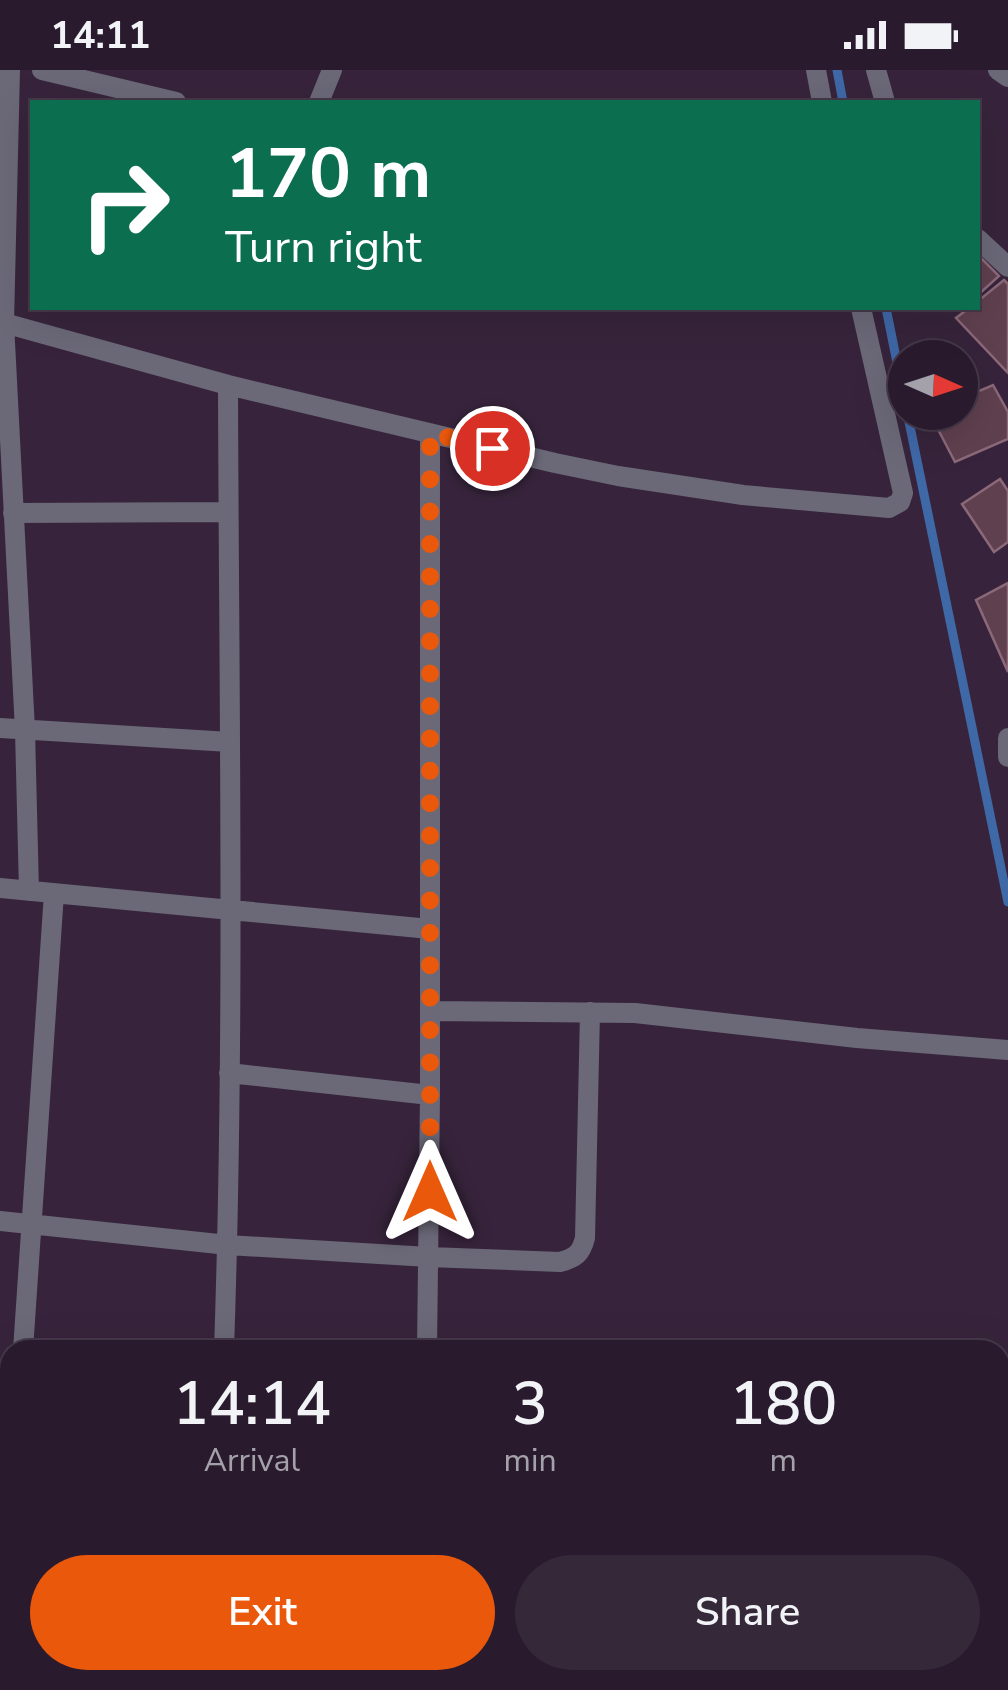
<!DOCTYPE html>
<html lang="en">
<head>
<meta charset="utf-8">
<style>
	:root { --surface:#291b2d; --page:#352839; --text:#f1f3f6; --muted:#a5a1aa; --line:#453949; --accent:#ea580c }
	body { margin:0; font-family:"Nunito Sans",sans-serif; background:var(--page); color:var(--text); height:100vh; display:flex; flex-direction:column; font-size:38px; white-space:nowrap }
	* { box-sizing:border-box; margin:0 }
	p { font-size:32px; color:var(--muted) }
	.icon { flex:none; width:55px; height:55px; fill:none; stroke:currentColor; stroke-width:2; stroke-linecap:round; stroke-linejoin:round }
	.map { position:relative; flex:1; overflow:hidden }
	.panel { position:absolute; left:0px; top:1270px; width:1010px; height:350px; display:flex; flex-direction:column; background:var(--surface); border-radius:30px 30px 0 0; box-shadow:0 10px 40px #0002,0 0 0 2px var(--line) }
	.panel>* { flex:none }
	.banner { position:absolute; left:30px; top:30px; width:950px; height:210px; border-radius:0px; box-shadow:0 10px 40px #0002,0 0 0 2px var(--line); background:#0b6e4f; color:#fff; overflow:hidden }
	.needle { width:65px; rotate:93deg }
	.controls { position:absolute; left:888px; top:270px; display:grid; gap:20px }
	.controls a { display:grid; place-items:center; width:90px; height:90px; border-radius:50%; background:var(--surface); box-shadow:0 10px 40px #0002,0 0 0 2px var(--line); font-size:50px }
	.pin { position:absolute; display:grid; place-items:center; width:85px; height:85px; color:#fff; margin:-42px; border:5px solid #fff; border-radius:50%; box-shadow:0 2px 10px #0007 }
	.me { position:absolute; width:110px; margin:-55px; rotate:0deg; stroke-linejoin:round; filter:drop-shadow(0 0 8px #0008) }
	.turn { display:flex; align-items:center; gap:35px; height:210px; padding:0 30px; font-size:45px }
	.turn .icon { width:130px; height:130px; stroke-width:2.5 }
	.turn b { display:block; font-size:70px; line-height:85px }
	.eta { display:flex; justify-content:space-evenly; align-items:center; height:170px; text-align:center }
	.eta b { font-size:60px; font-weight:600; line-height:70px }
	.action { display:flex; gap:20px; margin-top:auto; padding:20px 30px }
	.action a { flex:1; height:115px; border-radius:60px; background:var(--accent); color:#fff; font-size:40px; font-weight:600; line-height:115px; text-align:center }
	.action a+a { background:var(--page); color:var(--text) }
	.status { display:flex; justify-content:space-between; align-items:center; height:70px; padding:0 50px; background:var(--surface); direction:ltr }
	.status svg { height:28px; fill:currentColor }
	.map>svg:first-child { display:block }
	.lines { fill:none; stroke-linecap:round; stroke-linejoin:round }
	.stream { stroke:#3f68a7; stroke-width:9 }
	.building { fill:#5f404f; stroke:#8c6979; stroke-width:2.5 }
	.street { stroke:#6b6978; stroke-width:20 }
	.route { stroke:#ea580c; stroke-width:18; stroke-dasharray:0 32.4 }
</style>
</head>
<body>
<div class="status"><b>14:11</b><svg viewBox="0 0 49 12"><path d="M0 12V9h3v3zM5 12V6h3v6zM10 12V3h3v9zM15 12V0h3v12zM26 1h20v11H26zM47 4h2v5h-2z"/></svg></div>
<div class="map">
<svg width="1008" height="1620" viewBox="0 0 1008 1620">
	<rect width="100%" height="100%" fill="#37243c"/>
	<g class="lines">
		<path class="stream" d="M837,0L843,32
			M886,238L905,332
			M907,342L1008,832"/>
	</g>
	<path class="building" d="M978,185L999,206L978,225Z
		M1004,210L1008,214V303L956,248L969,238H978V231Z
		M993,315L1008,342V369L955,392L929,342H960V329Z
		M1000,409L1008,421V472L994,482L962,434Z
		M1008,513V602L976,530Z
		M777,1610H836L833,1620H774Z"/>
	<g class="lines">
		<path class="street" d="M10,0L4,253L25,660L29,821
			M42,0L176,32
			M816,0L822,32
			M876,0L885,32
			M998,0L1008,7
			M319,32L332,0
			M978,169L1008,197
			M0,252L228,315L555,393L618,406L743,425L889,438L900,432L903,423L861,238
			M13,443L228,442
			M0,658L230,672
			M1008,668V687
			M0,818L430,859
			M430,941L635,943L857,968L1008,980
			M229,1003L430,1025
			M0,1151L228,1175L429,1187L560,1192C575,1188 581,1184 585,1168L590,942
			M23,1280L54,823
			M224,1280C235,958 229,636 228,315
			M427,1280L430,1025V363
			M0,1469L10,1471
			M1,1620L10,1497
			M198,1620L199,1610
			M746,1620L749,1610"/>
	</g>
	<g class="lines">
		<path class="route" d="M430,1122V363L492,378"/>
	</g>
</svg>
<div class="controls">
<a><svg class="needle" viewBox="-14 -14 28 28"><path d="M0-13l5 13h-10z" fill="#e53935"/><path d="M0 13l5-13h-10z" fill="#a5a1aa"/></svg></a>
</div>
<div class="pin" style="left:492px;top:378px;background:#d93025"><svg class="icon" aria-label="arrive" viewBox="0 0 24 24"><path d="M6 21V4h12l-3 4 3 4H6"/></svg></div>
<svg class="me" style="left:430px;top:1122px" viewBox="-20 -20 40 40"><path d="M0-17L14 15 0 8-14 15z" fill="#ea580c" stroke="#fff" stroke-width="4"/></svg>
<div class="banner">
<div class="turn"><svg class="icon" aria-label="right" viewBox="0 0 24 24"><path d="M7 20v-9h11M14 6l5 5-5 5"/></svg><div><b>170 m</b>Turn right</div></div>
</div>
<section class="panel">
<div class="eta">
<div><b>14:14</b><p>Arrival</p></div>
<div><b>3</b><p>min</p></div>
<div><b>180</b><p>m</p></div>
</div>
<div class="action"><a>Exit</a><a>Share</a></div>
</section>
</div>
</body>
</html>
